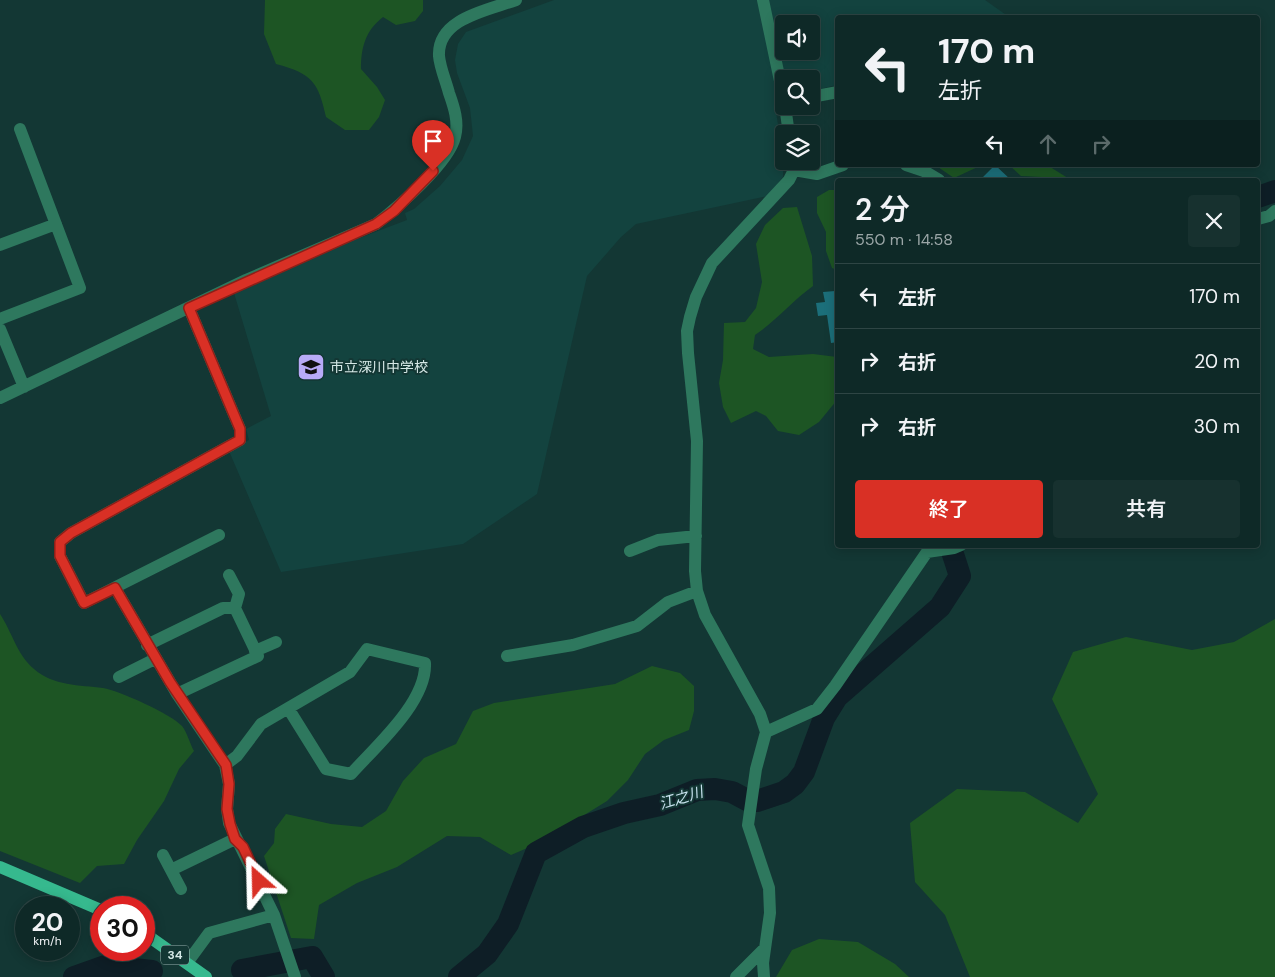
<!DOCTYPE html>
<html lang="ja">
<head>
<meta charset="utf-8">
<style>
	:root { --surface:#0e2927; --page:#17312f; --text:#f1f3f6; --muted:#9ba6a7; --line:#2e4544; --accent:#d93025 }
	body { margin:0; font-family:"DM Sans","Noto Sans JP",sans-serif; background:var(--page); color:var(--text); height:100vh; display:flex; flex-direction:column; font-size:19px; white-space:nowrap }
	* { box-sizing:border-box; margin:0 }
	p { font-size:16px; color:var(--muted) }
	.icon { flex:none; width:28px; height:28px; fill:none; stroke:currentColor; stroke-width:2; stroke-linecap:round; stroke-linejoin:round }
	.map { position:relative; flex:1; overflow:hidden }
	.side { position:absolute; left:835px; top:178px; width:425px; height:370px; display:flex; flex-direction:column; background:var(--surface); border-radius:5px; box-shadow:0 2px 12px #0003,0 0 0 1px var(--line) }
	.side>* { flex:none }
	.banner { position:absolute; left:835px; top:15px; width:425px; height:152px; border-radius:5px; box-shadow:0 2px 12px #0003,0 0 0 1px var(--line); background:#0e2927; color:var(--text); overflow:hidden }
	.tools { position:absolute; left:775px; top:15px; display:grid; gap:10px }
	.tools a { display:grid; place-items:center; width:45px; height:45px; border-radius:5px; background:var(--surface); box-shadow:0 2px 12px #0003,0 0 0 1px var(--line); font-size:25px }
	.speed { position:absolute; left:15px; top:896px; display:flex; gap:10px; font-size:25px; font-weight:700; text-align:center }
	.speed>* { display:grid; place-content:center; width:65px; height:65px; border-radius:50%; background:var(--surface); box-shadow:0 2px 12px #0003,0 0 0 1px var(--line); line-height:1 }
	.speed small { font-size:12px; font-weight:400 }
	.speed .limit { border:8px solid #d22; background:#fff; color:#111 }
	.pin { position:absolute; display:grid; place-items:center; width:42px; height:42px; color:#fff; margin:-51px -21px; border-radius:50% 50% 50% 0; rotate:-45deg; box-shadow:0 0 5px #0007 }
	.pin .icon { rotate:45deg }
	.me { position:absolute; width:55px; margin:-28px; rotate:335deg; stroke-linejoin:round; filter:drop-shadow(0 0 4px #0008) }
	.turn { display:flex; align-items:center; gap:18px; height:105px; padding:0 20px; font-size:22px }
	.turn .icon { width:65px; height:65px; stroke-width:2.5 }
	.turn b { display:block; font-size:35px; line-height:42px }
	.lanes { display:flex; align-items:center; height:48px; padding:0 20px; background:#0003; justify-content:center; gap:25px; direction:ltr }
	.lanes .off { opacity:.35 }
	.round { display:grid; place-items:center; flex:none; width:52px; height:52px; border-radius:5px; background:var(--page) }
	.summary { display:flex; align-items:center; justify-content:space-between; height:85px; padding:0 20px }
	h1 { font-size:30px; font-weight:600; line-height:38px }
	.button { display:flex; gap:10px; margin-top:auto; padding:10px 20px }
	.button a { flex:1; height:58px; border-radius:5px; background:var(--accent); color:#fff; font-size:20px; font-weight:600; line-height:58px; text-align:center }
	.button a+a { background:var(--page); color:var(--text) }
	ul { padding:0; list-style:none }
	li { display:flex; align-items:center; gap:15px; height:65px; padding:0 20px; border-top:1px solid var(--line) }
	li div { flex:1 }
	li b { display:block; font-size:19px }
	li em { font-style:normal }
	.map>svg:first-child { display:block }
	.built { fill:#13433f; fill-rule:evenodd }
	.green { fill:#1d5524 }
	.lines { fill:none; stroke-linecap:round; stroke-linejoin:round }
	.river { stroke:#0e1e26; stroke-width:22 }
	.building { fill:#1c6f7a }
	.minor { stroke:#2e785e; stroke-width:12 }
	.major { stroke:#36b98e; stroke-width:12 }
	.route-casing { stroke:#8d1f18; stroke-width:12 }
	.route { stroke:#d93025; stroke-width:9 }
	.labels { text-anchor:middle; stroke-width:4; stroke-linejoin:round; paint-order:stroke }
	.shield { fill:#133734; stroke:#9bb3b1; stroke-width:1 }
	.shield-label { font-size:12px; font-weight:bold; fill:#d5e8e6 }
	.poi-label { font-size:14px; fill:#d5e8e6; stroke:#133734; text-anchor:start }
	.water-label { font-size:15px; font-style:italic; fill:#c9e3ef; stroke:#133734 }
</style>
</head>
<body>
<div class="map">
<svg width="1275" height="977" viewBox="0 0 1275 977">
	<rect width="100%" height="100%" fill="#133734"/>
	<path class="built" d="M554,0H985L1009,17L838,18L837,85L811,91V79H784V96L774,98L783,159V177L768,196L636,224L621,237L587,276L537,494L463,544L281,572L229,451L249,440L246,429L271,416L234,293L325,251L407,220L405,213L414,209L440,186L462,160L473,136L470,108L457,73L455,60L458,44L466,32ZM784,24H811V51H784Z"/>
	<path class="green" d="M265,0H423V11L415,21L396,25L383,17C365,31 361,48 361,69L377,87L385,100L379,117L369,130H345L326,117C318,82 313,74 276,64L264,34Z
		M935,165H982L954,178Z
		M1009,165H1047L1071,180H1043L1041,177L1021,176Z
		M829,190H837V270L832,268L826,251V232L817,213V197Z
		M797,207L812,256L813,286C792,301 776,321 755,335L753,349L769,357L813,354L837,357V400L819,422L799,435L778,431L766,416L756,411L731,423L723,407L719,383L723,360L724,323L745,322L756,308L762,282L756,244L765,225L783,208Z
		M0,614C12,632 17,655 34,669C53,686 80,685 103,688C120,691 171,714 182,726C187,732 190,744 194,751L179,769L164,801L137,840L124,864L97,866L80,883L0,851Z
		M1275,619V977H970L945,915L915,882L910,823L957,789L1025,792L1078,823L1098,794L1052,699L1073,652L1126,637L1192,650L1234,642Z
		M652,666L680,673L694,686V711L689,730L664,740L645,754L628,780L607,801L539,843L511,855L480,837L447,836L397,867L357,883L319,905L314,939L291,938L264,856L274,843L275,829L286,814L331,824L362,827L386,811L403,781L424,758L456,744L473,711L494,703L615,684Z
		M819,939L858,942L895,964L909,977H776L792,950Z"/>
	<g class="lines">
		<path class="river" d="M1258,197L1275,191
			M242,970L312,957L324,977
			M74,977L105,966L152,971
			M459,977L487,954L508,924L536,853L583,827L624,813L660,805L697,790L715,789L732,792L747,800L757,801L784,792L795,784L804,772L824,718L837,697L940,607L960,576L950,545"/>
	</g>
	<path class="building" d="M995,165L1011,180H980Z
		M835,291L838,299V342L831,343L827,315L818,316L816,303L825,302L823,292Z"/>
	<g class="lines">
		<path class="minor" d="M763,0L784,100
			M811,97L838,92
			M785,106L789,134
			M906,165L924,171L939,180
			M794,170L817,174L843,165
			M1258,219L1269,216L1275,211
			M0,245L56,224
			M189,308L240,429V440L71,533L60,542V556L84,603L219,535
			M0,319L80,288L20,129
			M0,329L24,387
			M0,398L246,280L376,224C398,207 449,163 455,137C459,122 454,107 449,93C446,81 440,68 439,56C437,18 489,10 516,0
			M630,551L658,540L696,536
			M229,575L239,594L235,608
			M115,588L177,694L225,765L229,784L227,809L229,823L274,915L295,977
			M147,645L223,608H235L258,656L177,694
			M255,651L276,642
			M507,656L573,645L637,626L668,602L697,591
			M119,677L155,659
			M766,732L817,709L835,686L927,552L954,548L961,545
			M225,765L237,756L261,724L350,672L367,649L425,663C427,702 375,747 351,774L326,769L288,708
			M163,855L181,889
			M171,870L235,839
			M187,963L209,933L274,915
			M736,977L764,949
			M764,977L763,963L770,913L769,888L748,825L756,769L766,732L760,714L705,615L697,591L695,571L697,441L688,353L687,331L690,317L696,297L712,263L789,180L794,170L793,161"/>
		<path class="major" d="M0,867L101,910
			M144,933L206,977"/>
	</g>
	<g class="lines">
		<g class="route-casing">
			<path id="route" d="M259,881L243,847L235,839L230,824L227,809L229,784L226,765L170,682L115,588L84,603L60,556V542L71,533L240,440V429L189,308L376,224L394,211L433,171"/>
		</g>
		<use href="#route" class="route"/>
	</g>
	<defs>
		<g id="school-square" transform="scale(1.4375)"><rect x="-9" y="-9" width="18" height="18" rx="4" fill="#b8abf7" stroke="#133734"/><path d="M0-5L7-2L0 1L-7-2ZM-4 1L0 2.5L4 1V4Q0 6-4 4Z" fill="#111"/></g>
	</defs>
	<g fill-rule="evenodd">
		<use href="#school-square" x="311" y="367"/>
	</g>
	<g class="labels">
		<rect class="shield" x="161" y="945.5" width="28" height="19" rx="4"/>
		<g class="shield-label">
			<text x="175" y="959">34</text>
		</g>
		<g class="poi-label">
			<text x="330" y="372">市立深川中学校</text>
		</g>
		<g class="water-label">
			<text transform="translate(681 798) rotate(-17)" y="5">江之川</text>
		</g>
	</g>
</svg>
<div class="tools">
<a><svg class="icon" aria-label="sound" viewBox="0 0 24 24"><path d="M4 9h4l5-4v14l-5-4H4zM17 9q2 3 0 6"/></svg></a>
<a><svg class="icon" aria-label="search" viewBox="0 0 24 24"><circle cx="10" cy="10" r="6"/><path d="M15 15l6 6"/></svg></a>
<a><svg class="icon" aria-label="layers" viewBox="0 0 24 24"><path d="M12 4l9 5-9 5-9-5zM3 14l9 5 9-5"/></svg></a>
</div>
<div class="speed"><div>20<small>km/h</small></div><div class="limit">30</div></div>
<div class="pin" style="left:433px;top:171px;background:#d93025"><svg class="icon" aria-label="arrive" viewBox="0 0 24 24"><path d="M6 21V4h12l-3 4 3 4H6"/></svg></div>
<svg class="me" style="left:259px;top:881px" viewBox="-20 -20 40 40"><path d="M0-17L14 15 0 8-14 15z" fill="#d93025" stroke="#fff" stroke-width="4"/></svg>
<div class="banner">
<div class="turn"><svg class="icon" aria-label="left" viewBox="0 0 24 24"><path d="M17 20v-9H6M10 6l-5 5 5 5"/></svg><div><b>170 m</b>左折</div></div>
<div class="lanes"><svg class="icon" aria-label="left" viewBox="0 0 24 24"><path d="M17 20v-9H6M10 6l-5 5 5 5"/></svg><svg class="icon off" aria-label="ahead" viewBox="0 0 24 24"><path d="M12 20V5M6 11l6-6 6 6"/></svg><svg class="icon off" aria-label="right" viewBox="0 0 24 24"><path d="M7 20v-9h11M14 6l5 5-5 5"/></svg></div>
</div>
<section class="side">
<div class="summary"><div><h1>2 分</h1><p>550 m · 14:58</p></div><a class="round"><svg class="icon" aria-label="close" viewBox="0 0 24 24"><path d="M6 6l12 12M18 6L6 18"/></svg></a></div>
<ul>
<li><svg class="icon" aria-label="left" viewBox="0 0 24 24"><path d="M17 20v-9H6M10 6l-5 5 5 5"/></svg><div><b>左折</b></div><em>170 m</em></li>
<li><svg class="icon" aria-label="right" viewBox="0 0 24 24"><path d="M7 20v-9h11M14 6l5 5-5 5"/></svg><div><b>右折</b></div><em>20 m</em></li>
<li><svg class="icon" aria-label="right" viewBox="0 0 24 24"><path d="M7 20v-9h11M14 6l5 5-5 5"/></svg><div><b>右折</b></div><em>30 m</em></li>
</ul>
<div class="button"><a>終了</a><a>共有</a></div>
</section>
</div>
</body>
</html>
